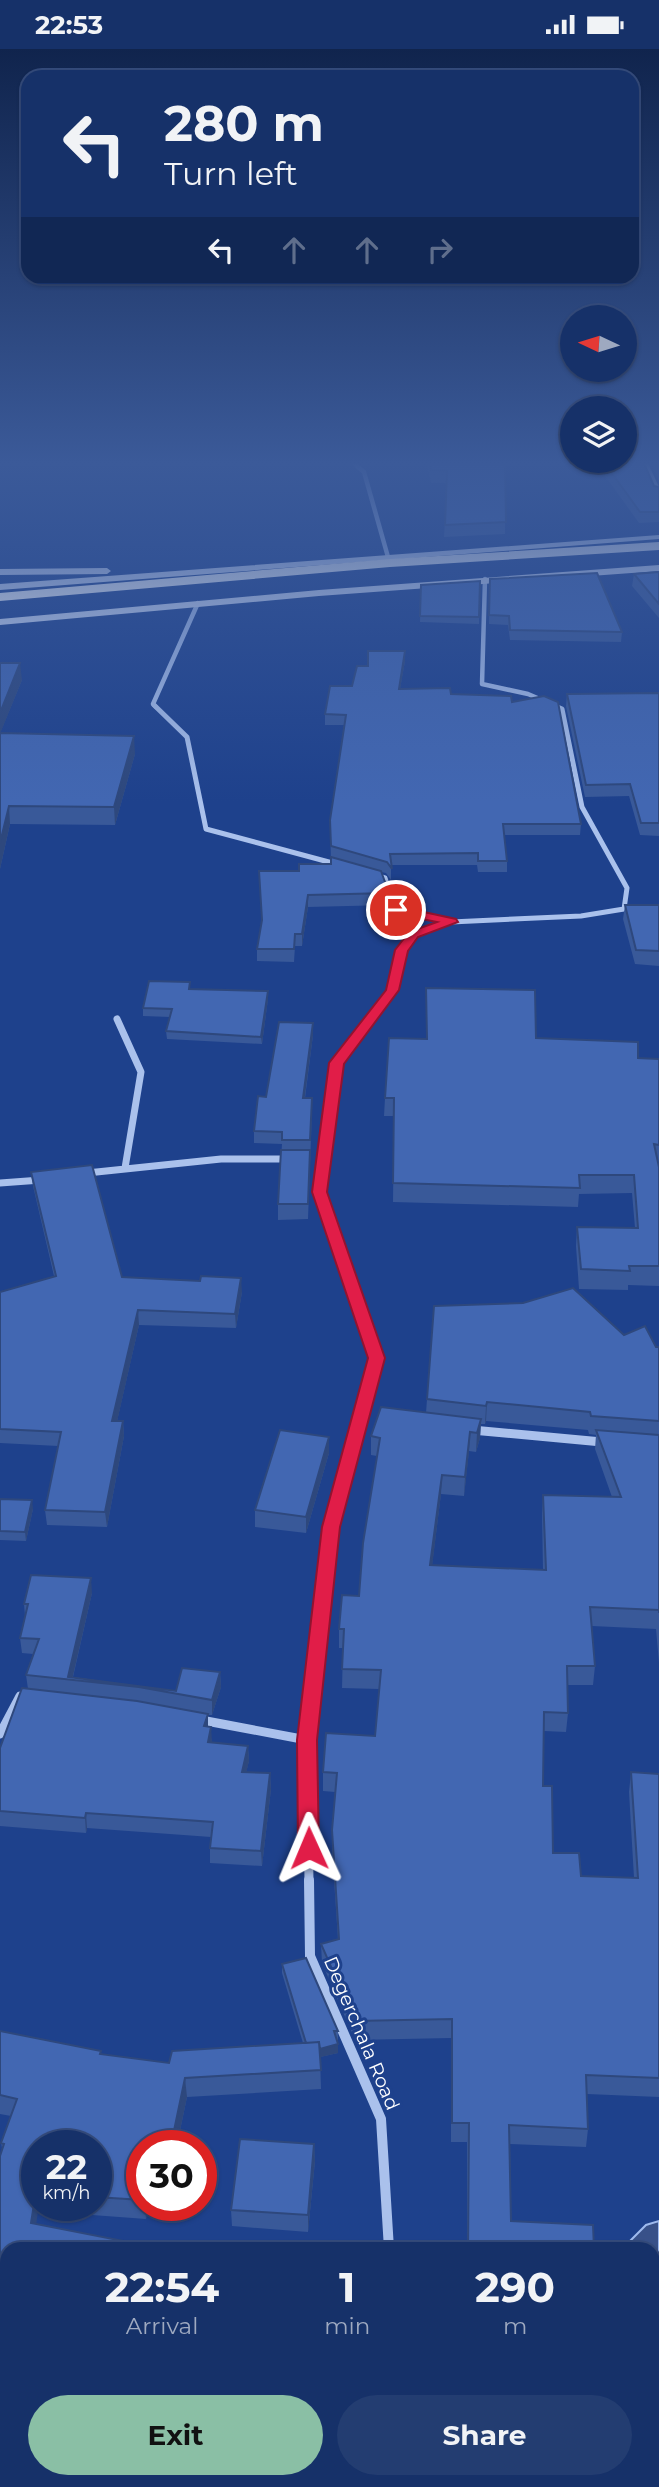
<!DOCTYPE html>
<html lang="en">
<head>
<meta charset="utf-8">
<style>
	:root { --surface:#163169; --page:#233d71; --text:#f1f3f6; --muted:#9ea9c0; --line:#354c7d; --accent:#8abfa5 }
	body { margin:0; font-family:Montserrat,sans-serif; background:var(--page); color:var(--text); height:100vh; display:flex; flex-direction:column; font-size:26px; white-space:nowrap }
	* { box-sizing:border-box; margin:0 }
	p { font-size:23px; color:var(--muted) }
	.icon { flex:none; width:38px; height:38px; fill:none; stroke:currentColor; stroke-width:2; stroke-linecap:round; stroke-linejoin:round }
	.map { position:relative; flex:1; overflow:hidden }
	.side { position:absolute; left:0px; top:2193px; width:660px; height:247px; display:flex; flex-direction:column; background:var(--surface); border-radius:21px 21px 0 0; box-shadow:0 2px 5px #0004,0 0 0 2px var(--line) }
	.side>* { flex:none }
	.banner { position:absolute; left:21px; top:21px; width:618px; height:214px; border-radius:21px; box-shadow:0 2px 5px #0004,0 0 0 2px var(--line); background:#163169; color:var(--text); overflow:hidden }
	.needle { width:46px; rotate:274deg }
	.tools { position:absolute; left:560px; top:256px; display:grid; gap:14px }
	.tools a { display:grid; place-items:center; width:77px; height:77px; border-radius:50%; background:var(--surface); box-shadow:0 2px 5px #0004,0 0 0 2px var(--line); font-size:35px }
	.speed { position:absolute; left:21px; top:2081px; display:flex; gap:14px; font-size:35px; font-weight:700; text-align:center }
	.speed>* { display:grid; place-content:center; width:91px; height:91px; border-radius:50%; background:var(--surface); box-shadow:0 2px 5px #0004,0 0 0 2px var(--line); line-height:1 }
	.speed small { font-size:18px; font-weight:400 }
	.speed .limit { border:10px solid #d22; background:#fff; color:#111 }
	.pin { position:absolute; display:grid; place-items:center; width:60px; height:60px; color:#fff; margin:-30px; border:4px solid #fff; border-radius:50%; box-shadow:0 2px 7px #0007 }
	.me { position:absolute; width:77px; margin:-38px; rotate:359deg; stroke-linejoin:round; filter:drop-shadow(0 0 5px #0008) }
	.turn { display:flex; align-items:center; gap:24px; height:147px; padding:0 28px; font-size:32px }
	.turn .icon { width:91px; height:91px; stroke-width:2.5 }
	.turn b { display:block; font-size:49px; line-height:60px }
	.lanes { display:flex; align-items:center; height:66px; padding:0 28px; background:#0003; justify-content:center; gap:35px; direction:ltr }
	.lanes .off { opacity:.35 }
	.eta { display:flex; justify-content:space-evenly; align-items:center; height:119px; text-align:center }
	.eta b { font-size:42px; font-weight:700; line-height:49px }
	.button { display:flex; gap:14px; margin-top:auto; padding:14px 28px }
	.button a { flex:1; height:80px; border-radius:42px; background:var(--accent); color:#111; font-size:28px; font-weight:700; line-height:80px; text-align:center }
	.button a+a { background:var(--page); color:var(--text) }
	.status { display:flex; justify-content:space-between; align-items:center; height:49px; padding:0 35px; background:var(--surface); direction:ltr }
	.status svg { height:19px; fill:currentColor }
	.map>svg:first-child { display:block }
	.water { fill:#385189; stroke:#9ebaee; stroke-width:2 }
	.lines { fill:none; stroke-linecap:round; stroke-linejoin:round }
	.street-far4 { stroke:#aac1ec; stroke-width:4.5 }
	.street-far3 { stroke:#aac1ec; stroke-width:5 }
	.street-far2 { stroke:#aac1ec; stroke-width:7 }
	.street-far1 { stroke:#aac1ec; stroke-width:9 }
	.street { stroke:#aac1ec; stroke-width:10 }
	.secondary { fill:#d7e2f9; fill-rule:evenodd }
	.highway { fill:#fff; fill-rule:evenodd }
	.wall { fill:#395999; fill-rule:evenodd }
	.shaded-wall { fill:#2e487d }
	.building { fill:#4267b2; stroke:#2e487d; stroke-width:2 }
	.route { fill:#e11d48; stroke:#92132f; stroke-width:2 }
	.labels { text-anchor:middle; stroke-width:6; stroke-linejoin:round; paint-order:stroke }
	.street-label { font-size:19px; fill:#fff; stroke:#1e418c }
</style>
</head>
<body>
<div class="status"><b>22:53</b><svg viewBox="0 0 49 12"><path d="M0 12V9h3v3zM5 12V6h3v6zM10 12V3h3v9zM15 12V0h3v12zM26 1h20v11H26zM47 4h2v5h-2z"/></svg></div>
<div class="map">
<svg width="659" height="2438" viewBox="0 0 659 2438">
	<rect width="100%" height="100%" fill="#1e418c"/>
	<path class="water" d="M659,2172V2407L653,2405V2200H622L646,2176Z"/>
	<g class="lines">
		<path class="street-far4" d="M351,412L364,423L388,508
			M485,530L482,635L528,645L542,651
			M553,656L557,658
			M156,658L153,655L198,554"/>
		<path class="street-far3" d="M154,656L187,688L206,780L340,816
			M375,826L385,829L396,861L451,873
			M374,965L392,941L402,901L414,886L451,873L581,867L624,860L627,839L582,758L562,660L553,656"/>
		<path class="street-far2" d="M117,970L141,1023L125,1119
			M87,1124L221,1110H288
			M0,1134L41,1131
			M366,1350L377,1309L320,1143L337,1014L375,963"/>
		<path class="street-far1" d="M472,1381L602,1393
			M201,1671L307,1691
			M0,1685L20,1647H26
			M309,1833L307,1691L331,1478L366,1348"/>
		<path class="street" d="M309,1831L310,1907L381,2070L389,2200
			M403,2437H426
			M442,2437L469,2438"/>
		<path class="secondary" d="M639,412H647L659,438V448L655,446Z
			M659,486V490L0,541V535Z
			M659,516V522L319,547L0,576V570L319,541Z
			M0,520L107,519L111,522L107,525L0,526Z"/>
		<path class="highway" d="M659,493V501L390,518L0,552V544L390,510Z"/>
	</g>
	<path class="wall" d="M426,412H505V485L444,488L447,434H431Z
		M600,412H643L654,437L659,438V473L639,474L603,424Z
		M650,412H659V432Z
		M659,523V569L632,537L634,525Z
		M490,530L622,583L621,593L510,591L508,576L489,575Z
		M480,532L479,575L420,573L421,536Z
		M405,602V612L400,640L512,653L581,775L580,786H504L507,812V823H478L477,816H391V831L386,824L381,823L389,844V856L308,858L302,897H295L294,913L257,912V900L331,815L330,771L344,676H325V665L352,637L368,617Z
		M0,614L22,631L0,684L135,705L115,776L10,775L0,820Z
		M659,644V787L640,786L629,747L585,748L566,657L567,645Z
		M625,856H659V917L635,915L623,870Z
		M426,939L536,989L638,1009L659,1010V1237L628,1236V1241L579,1240L576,1197L577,1178L635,1179L632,1144L579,1145L578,1158L393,1153L394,1067H384L385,1049L426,990Z
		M190,940L268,950L262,995L167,990L166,982L170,968L143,967V959Z
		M313,986L305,1049L312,1061L308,1170L278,1171V1155L282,1095L254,1094V1082L266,1048Z
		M31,1123L122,1228L242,1243L236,1279L139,1276L117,1372H123L124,1387L107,1478L47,1476L45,1461L58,1397L0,1394V1243L54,1227L33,1137Z
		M624,1286L656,1298H659V1614L656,1580L592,1577L595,1617L593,1636H568V1664L566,1683L544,1682L543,1737L553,1804L581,1827L634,1829L629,1743L631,1723L659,1725V2048L587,2045L588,2080L586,2098L510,2095L511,2172L594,2200H467V2093H451V1989L355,1991L322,1914L321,1895L338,1891L332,1800V1781L335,1743L323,1742V1723L375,1687L379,1640L342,1639L343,1599H339V1580L359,1547L377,1407L371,1406V1387L426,1364L427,1350ZM486,1372L588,1381L589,1385L596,1386L595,1400L612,1448L543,1446L542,1464L543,1521L432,1516L441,1445L464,1447L469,1402L476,1403L480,1389L481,1375H485Z
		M329,1404L306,1484L255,1478V1461Z
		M0,1450L33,1460L26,1492L0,1491Z
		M92,1544L73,1628L176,1642L220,1623L221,1638L212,1666H208V1677L212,1693L248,1697L249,1712L246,1723L270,1724L271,1740L262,1817L210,1814V1799L211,1788L87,1779L86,1784L0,1777V1699L28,1640L26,1626L33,1605L22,1604L20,1589L25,1567L24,1555Z
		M282,1915L338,1982V1991H336L338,2004L320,2008L321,2040L187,2048L177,2096H142V2156H150L146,2170L38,2162L7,2200V2330L0,2328V2107L2,2099L1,2094L11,2067L0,2065V1982L102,2005L169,2014L303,1994L282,1924ZM37,2096H96V2156H37Z
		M314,2095L315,2112L308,2183L232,2177L231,2161Z
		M551,2432H602L601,2438L551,2435Z"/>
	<path class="shaded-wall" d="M405,602V612L398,650L399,640Z
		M20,614L22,631L0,685V664Z
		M134,687L135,705L115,776L114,758Z
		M9,757L10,775L0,820V794Z
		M308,846V858L302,897V885Z
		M268,942V950L262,995L261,988Z
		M313,974V986L303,1061V1049Z
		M241,1229L242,1243L236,1279L235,1265Z
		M138,1261L139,1276L114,1386L112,1372Z
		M487,1353L486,1372L485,1375L486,1357Z
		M481,1370L480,1389L476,1403L477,1384Z
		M123,1372L124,1387L107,1478L105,1463Z
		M470,1383L469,1402L464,1447L465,1428Z
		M329,1388V1404L306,1484V1468Z
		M442,1426L441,1445L430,1535V1516Z
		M32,1451L33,1460L26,1492L25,1483Z
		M91,1529L92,1544L72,1631L68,1628Z
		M220,1623L221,1638L212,1666V1651Z
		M208,1665V1680L204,1677Z
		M211,1678L212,1693H208Z
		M248,1697L249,1712L243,1738L242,1723Z
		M270,1724L271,1740L262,1817L261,1802Z
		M86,1764L87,1779L86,1784L85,1769Z
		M338,1995V2004L308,2011V2003Z
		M185,2029L187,2048L177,2096H171Z
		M314,2095L315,2112L308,2183V2166Z
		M36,2143L38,2162L34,2192L31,2174Z
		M145,2156H150L146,2170Z"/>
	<path class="building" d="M429,412H505L506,473L445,476L447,422L431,421Z
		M603,412H643L654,437L659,438V463H640Z
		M659,523V555L634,525Z
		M597,524L622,583L510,581L509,567L489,566L490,530Z
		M480,532L479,568L420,567L421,536Z
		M368,602H405L399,640L450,639L451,645L511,647L512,653L544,647L558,653L581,775H503L507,812H478V804L390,805L392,820L387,813L331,797L330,771L346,666L325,665L330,637H352L357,617H368Z
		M0,614H20L0,664Z
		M659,644V774H641L630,735L586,736L567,645Z
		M0,684L134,687L114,758L9,757L0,794Z
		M331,808L381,822L389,844L308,846L302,885H295L294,900H257L262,871L259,822H299V815H331Z
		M625,856H659V902L636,901Z
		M149,932L190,933L189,940L268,942L261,988L166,982L172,960L143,959Z
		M426,939L535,941L536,989L638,993V1009L659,1010V1096L654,1095L659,1118V1217H629L630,1222L581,1220L577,1178L638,1179L634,1126H579L580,1139L393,1134L394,1049H385L389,989L427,990Z
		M279,973L313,974L303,1049H312L310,1091H282V1083L254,1082L258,1047L266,1048Z
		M281,1101H310L308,1155H278Z
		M92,1116L122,1228L200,1232L201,1227L241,1229L235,1265L138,1261L112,1372H123L105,1463L45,1461L61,1383L0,1380V1243L56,1227L31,1123Z
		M573,1239L624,1286L645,1277L656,1298H659V1372L591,1367L590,1363L487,1353L486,1357L427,1350L434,1257L523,1254Z
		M381,1358L481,1370L477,1384L470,1383L465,1428L442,1426L430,1516L546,1521L543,1446L621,1448L596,1381L659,1386V1564V1561L590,1558L595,1617H567L568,1664L544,1663L543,1737H552L553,1804H579L581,1827L638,1829L631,1723L659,1725V2029L586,2026L588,2080L509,2076L511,2172L593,2176L594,2200H468L469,2074H452V1970L355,1972L321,1895L339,1890L332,1781L337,1724L323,1723L326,1684L375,1687L381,1621L342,1620L344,1580H339L342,1546L359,1547L363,1494L380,1389L371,1387Z
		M280,1381L329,1388L306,1468L255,1461Z
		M0,1450L32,1451L25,1483L0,1482Z
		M31,1526L91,1529L68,1628L176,1642L182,1619L220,1623L212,1651L139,1638L26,1626L39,1590L20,1589L28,1555H24Z
		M22,1639L137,1652L208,1665L204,1677L211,1678L208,1693L248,1697L242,1723L270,1724L261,1802L210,1799L213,1773L86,1764L85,1769L0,1762V1699Z
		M306,1909L338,1982H334L338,1995L320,2000L319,1993L306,1994L282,1915Z
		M0,1982L101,2002L100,2005L169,2014L172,2002L319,1993L321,2021L185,2029L171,2096H142V2151L96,2148V2096H37V2143H36L31,2174L164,2200H7V2312L0,2311V2107L4,2095L1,2094L17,2050L0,2046Z
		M240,2090L314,2095L308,2166L231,2161Z
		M4,2427H7V2432H40L39,2438H2Z
		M177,2432H332L333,2438H177Z
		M418,2435L454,2438H417Z"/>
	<linearGradient id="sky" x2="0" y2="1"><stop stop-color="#10244d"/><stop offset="0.55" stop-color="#3b5a99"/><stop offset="1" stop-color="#3b5a99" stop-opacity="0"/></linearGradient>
	<rect width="659" height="753" fill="url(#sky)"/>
	<path class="route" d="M396,857L456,870L458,873L418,888L408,902L399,941L344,1015L327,1143L385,1309L340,1478L317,1691L319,1799L316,1805L309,1808L301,1805L298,1799L297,1691L322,1478L368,1309L312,1143L329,1014L386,941L395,901L409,883L437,873L392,864L390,861Z"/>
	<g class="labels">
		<g class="street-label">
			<text transform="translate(362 1984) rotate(67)" y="7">Degerchala Road</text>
		</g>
	</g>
</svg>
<div class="tools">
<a><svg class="needle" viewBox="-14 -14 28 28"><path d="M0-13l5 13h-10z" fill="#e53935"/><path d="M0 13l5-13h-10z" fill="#9ea9c0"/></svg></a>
<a><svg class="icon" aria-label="layers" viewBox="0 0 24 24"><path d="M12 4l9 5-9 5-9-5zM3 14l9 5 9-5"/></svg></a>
</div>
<div class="speed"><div>22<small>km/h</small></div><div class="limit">30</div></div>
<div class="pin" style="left:396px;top:861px;background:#d93025"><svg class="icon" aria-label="arrive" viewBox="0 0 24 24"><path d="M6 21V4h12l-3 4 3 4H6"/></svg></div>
<svg class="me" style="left:309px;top:1799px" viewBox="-20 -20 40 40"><path d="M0-17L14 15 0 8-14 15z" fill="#e11d48" stroke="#fff" stroke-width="4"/></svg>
<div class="banner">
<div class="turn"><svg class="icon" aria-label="left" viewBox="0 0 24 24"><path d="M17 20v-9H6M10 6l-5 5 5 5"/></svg><div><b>280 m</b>Turn left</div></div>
<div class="lanes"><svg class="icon" aria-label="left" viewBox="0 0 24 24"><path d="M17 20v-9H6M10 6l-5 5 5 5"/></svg><svg class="icon off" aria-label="ahead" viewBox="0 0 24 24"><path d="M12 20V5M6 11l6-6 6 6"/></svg><svg class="icon off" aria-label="ahead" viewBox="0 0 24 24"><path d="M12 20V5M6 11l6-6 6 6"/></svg><svg class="icon off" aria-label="right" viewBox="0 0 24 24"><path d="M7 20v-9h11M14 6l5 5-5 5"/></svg></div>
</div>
<section class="side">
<div class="eta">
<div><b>22:54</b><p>Arrival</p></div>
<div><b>1</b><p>min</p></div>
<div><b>290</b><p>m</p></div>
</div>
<div class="button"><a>Exit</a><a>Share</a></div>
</section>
</div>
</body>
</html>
